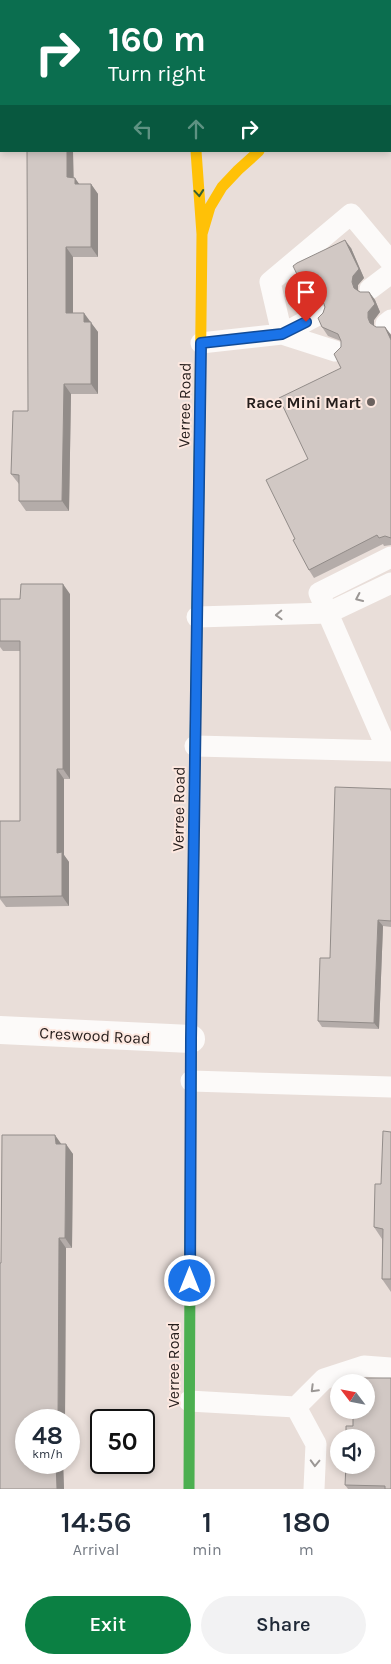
<!DOCTYPE html>
<html lang="en">
<head>
<meta charset="utf-8">
<style>
	:root { --surface:#fff; --page:#f2f2f3; --text:#1f2937; --muted:#747a83; --accent:#0b8043 }
	body { margin:0; font-family:Karla,sans-serif; background:var(--page); color:var(--text); height:100vh; display:flex; flex-direction:column; font-size:19px; white-space:nowrap }
	* { box-sizing:border-box; margin:0 }
	p { font-size:16px; color:var(--muted) }
	.icon { flex:none; width:28px; height:28px; fill:none; stroke:currentColor; stroke-width:2; stroke-linecap:round; stroke-linejoin:round }
	.map { position:relative; height:1489px; overflow:hidden }
	.drawer { display:flex; flex-direction:column; background:var(--surface); flex:1 }
	.drawer>* { flex:none }
	.top-card { position:absolute; left:0px; top:0px; width:391px; height:152px; box-shadow:0 2px 8px #0003; background:#0b6e4f; color:#fff; overflow:hidden }
	.needle { width:32px; rotate:302deg }
	.buttons { position:absolute; left:330px; top:1374px; display:grid; gap:10px }
	.buttons a { display:grid; place-items:center; width:45px; height:45px; border-radius:50%; background:var(--surface); box-shadow:0 2px 8px #0003; font-size:25px }
	.speed { position:absolute; left:15px; top:1409px; display:flex; gap:10px; font-size:25px; font-weight:700; text-align:center }
	.speed>* { display:grid; place-content:center; width:65px; height:65px; border-radius:50%; background:var(--surface); box-shadow:0 2px 8px #0003; line-height:1 }
	.speed small { font-size:12px; font-weight:400 }
	.speed .limit { border:2px solid #111; border-radius:8px; background:#fff; color:#111 }
	.pin { position:absolute; display:grid; place-items:center; width:42px; height:42px; color:#fff; margin:-51px -21px; border-radius:50% 50% 50% 0; rotate:-45deg; box-shadow:0 0 5px #0007 }
	.pin .icon { rotate:45deg }
	.me { position:absolute; width:55px; margin:-28px; rotate:0deg; stroke-linejoin:round; filter:drop-shadow(0 0 4px #0008) }
	.turn { display:flex; align-items:center; gap:18px; height:105px; padding:0 25px; font-size:22px }
	.turn .icon { width:65px; height:65px; stroke-width:2.5 }
	.turn b { display:block; font-size:35px; line-height:42px }
	.lanes { display:flex; align-items:center; height:48px; padding:0 25px; background:#0003; justify-content:center; gap:25px; direction:ltr }
	.lanes .off { opacity:.35 }
	.eta { display:flex; justify-content:space-evenly; align-items:center; height:85px; text-align:center }
	.eta b { font-size:30px; font-weight:600; line-height:35px }
	.primary-button { display:flex; gap:10px; margin-top:auto; padding:10px 25px }
	.primary-button a { flex:1; height:58px; border-radius:30px; background:var(--accent); color:#fff; font-size:20px; font-weight:600; line-height:58px; text-align:center }
	.primary-button a+a { background:var(--page); color:var(--text) }
	.map>svg:first-child { display:block }
	.lines { fill:none; stroke-linecap:round; stroke-linejoin:round }
	.lane { stroke:#fcfaf9; stroke-width:21 }
	.street { stroke:#fcfaf9; stroke-width:28 }
	.fast { stroke:#4caf50; stroke-width:11 }
	.slow { stroke:#ffc107; stroke-width:11 }
	.jam { stroke:#c62828; stroke-width:11 }
	.wall { fill:#b4aca9 }
	.shaded-wall { fill:#928c89 }
	.building { fill:#d1c8c4; stroke:#928c89 }
	.oneway { stroke:#375f33 }
	.oneway2 { stroke:#9b9795 }
	.route-casing { stroke:#114b97; stroke-width:12 }
	.route { stroke:#1a73e8; stroke-width:9 }
	.poi-dot { fill:#6a615e; stroke:#fde8e0; stroke-width:2 }
	.labels { text-anchor:middle; stroke-width:4; stroke-linejoin:round; paint-order:stroke }
	.poi-label { font-size:16px; font-weight:bold; fill:#251d1b; stroke:#fde8e0; text-anchor:end }
	.street-label { font-size:16px; fill:#251d1b; stroke:#fde8e0 }
</style>
</head>
<body>
<div class="map">
<svg width="391" height="1489" viewBox="0 0 391 1489">
	<rect width="100%" height="100%" fill="#e9ded9"/>
	<g class="lines">
		<path class="lane" d="M370,289L391,273
			M318,315L282,334L270,282L351,214L391,262
			M386,324L391,320
			M201,343L282,334L335,351
			M197,617L328,613L391,583
			M195,746L391,751
			M388,751L319,593L391,557
			M191,1081L391,1087
			M189,1401L296,1407L324,1379L364,1366L391,1368
			M296,1407L316,1444L314,1489"/>
		<path class="street" d="M0,1030L191,1039"/>
		<path class="fast" d="M308,0L309,1
			M195,755L200,402
			M189,1489L191,1046"/>
		<path class="slow" d="M196,151L202,234
			M200,402L202,234L210,207L222,187L238,170L259,151
			M191,1046L195,755"/>
		<path class="jam" d="M184,0V1
			M390,103L391,105"/>
	</g>
	<path class="wall" d="M0,0H76V1H1V122H0Z
		M74,178L79,184H91L98,194V257H73V313L90,322L98,332V394H71L69,511H26L19,501V484L11,474L28,411Z
		M351,248L364,278L358,285V291L360,292H369L375,300L380,312L374,320V326L376,327H385L391,335V545L384,546L383,544L314,578L309,570L295,539L308,459L341,368V341L328,336L322,327L323,313L325,307L324,304L319,303L313,304L307,295Z
		M70,594V779H64V855L69,862V906L6,907L0,899V821H20V651H3L0,647V599H20Z
		M391,789V927L383,926L379,1029L322,1027L318,1021L330,958Z
		M391,1132V1292L382,1279V1239L374,1227Z
		M62,1144L73,1154L72,1248H66L65,1420H26L63,1462L64,1489H0L1,1263Z
		M353,1426L391,1489H348L345,1485Z"/>
	<path class="shaded-wall" d="M69,0H76V1H69Z
		M67,151H73L74,187L67,177Z
		M75,178L82,188L75,184Z
		M91,184L98,194V257L91,247Z
		M345,240L351,248L364,278L358,285V290L360,296L354,288L352,282Z
		M66,247L73,257V323L66,313Z
		M369,292L375,300L380,312L374,320V326L370,323L368,318Z
		M84,313L98,332V394L91,384L84,322Z
		M385,327L391,335V340Z
		M64,384L71,394L69,511L62,501Z
		M63,584L70,594V779L63,769Z
		M57,769L64,779V855L69,862V906L62,896L57,853Z
		M378,920L383,926L379,1029L374,1023Z
		M55,1135L62,1145L56,1144Z
		M66,1144L73,1154L72,1248L65,1238Z
		M59,1238L66,1248L65,1420H58Z
		M56,1462H63L64,1489H57Z"/>
	<path class="building" d="M0,0H69V1H1V112H0Z
		M27,151H67V177L75,178V184H91V247H66V313H84V322H91V384H64L62,501H19V475L11,474L13,411H28Z
		M345,240L359,269L353,276L352,282L354,288L360,292H369L375,304L368,312V318L370,323L376,327H385L391,340V538L385,536L379,538L377,535L309,570L293,540L295,539L266,480L308,459L279,398L341,368L334,354L341,347V341L338,334L322,327L318,318L323,313L325,307L323,301L318,296L313,294L307,295L293,266L297,263Z
		M21,584H63V769H57V853L62,852V896L0,897V821H20V641H0V599H20Z
		M335,787L391,789V921L378,920L374,1023L318,1021L320,958H330Z
		M383,1131L391,1132V1279H382L383,1229L374,1227L375,1184H381Z
		M2,1135H55L56,1144H66L65,1238H59L58,1420H26V1462H56L57,1489H0V1263H1Z
		M354,1378H391V1489H385V1486L345,1485L346,1465H366V1438H346V1426H353V1410H366V1382H353Z"/>
	<defs><path id="oneway-chevron" d="M-2-3.5L2.5 0L-2 3.5" fill="none" stroke-width="1.6" stroke-linecap="round" stroke-linejoin="round" transform="scale(1.25)"/></defs>
	<use class="oneway" href="#oneway-chevron" transform="translate(199 193) rotate(85)"/>
	<g class="oneway2">
		<use href="#oneway-chevron" transform="translate(359 598) rotate(155)"/>
		<use href="#oneway-chevron" transform="translate(279 615) rotate(178)"/>
		<use href="#oneway-chevron" transform="translate(314 1389) rotate(135)"/>
		<use href="#oneway-chevron" transform="translate(315 1463) rotate(92)"/>
	</g>
	<g class="lines">
		<g class="route-casing">
			<path id="route" d="M190,1281L191,1039L201,343L282,334L306,322"/>
		</g>
		<use href="#route" class="route"/>
	</g>
	<circle class="poi-dot" cx="371" cy="402" r="5"/>
	<g class="labels">
		<g class="poi-label">
			<text x="361" y="408">Race Mini Mart</text>
		</g>
		<g class="street-label">
			<text transform="translate(184 405) rotate(-89)" y="6">Verree Road</text>
			<text transform="translate(178 809) rotate(-89)" y="6">Verree Road</text>
			<text transform="translate(95 1035) rotate(3)" y="6">Creswood Road</text>
			<text transform="translate(173 1365) rotate(-90)" y="6">Verree Road</text>
		</g>
	</g>
</svg>
<div class="buttons">
<a><svg class="needle" viewBox="-14 -14 28 28"><path d="M0-13l5 13h-10z" fill="#e53935"/><path d="M0 13l5-13h-10z" fill="#747a83"/></svg></a>
<a><svg class="icon" aria-label="sound" viewBox="0 0 24 24"><path d="M4 9h4l5-4v14l-5-4H4zM17 9q2 3 0 6"/></svg></a>
</div>
<div class="speed"><div>48<small>km/h</small></div><div class="limit">50</div></div>
<div class="pin" style="left:306px;top:322px;background:#d93025"><svg class="icon" aria-label="arrive" viewBox="0 0 24 24"><path d="M6 21V4h12l-3 4 3 4H6"/></svg></div>
<svg class="me" style="left:190px;top:1281px" viewBox="-20 -20 40 40"><circle r="17" fill="#1a73e8" stroke="#fff" stroke-width="3"/><path d="M0-11L8 9 0 5-8 9z" fill="#fff"/></svg>
<div class="top-card">
<div class="turn"><svg class="icon" aria-label="right" viewBox="0 0 24 24"><path d="M7 20v-9h11M14 6l5 5-5 5"/></svg><div><b>160 m</b>Turn right</div></div>
<div class="lanes"><svg class="icon off" aria-label="left" viewBox="0 0 24 24"><path d="M17 20v-9H6M10 6l-5 5 5 5"/></svg><svg class="icon off" aria-label="ahead" viewBox="0 0 24 24"><path d="M12 20V5M6 11l6-6 6 6"/></svg><svg class="icon" aria-label="right" viewBox="0 0 24 24"><path d="M7 20v-9h11M14 6l5 5-5 5"/></svg></div>
</div>
</div>
<section class="drawer">
<div class="eta">
<div><b>14:56</b><p>Arrival</p></div>
<div><b>1</b><p>min</p></div>
<div><b>180</b><p>m</p></div>
</div>
<div class="primary-button"><a>Exit</a><a>Share</a></div>
</section>
</body>
</html>
